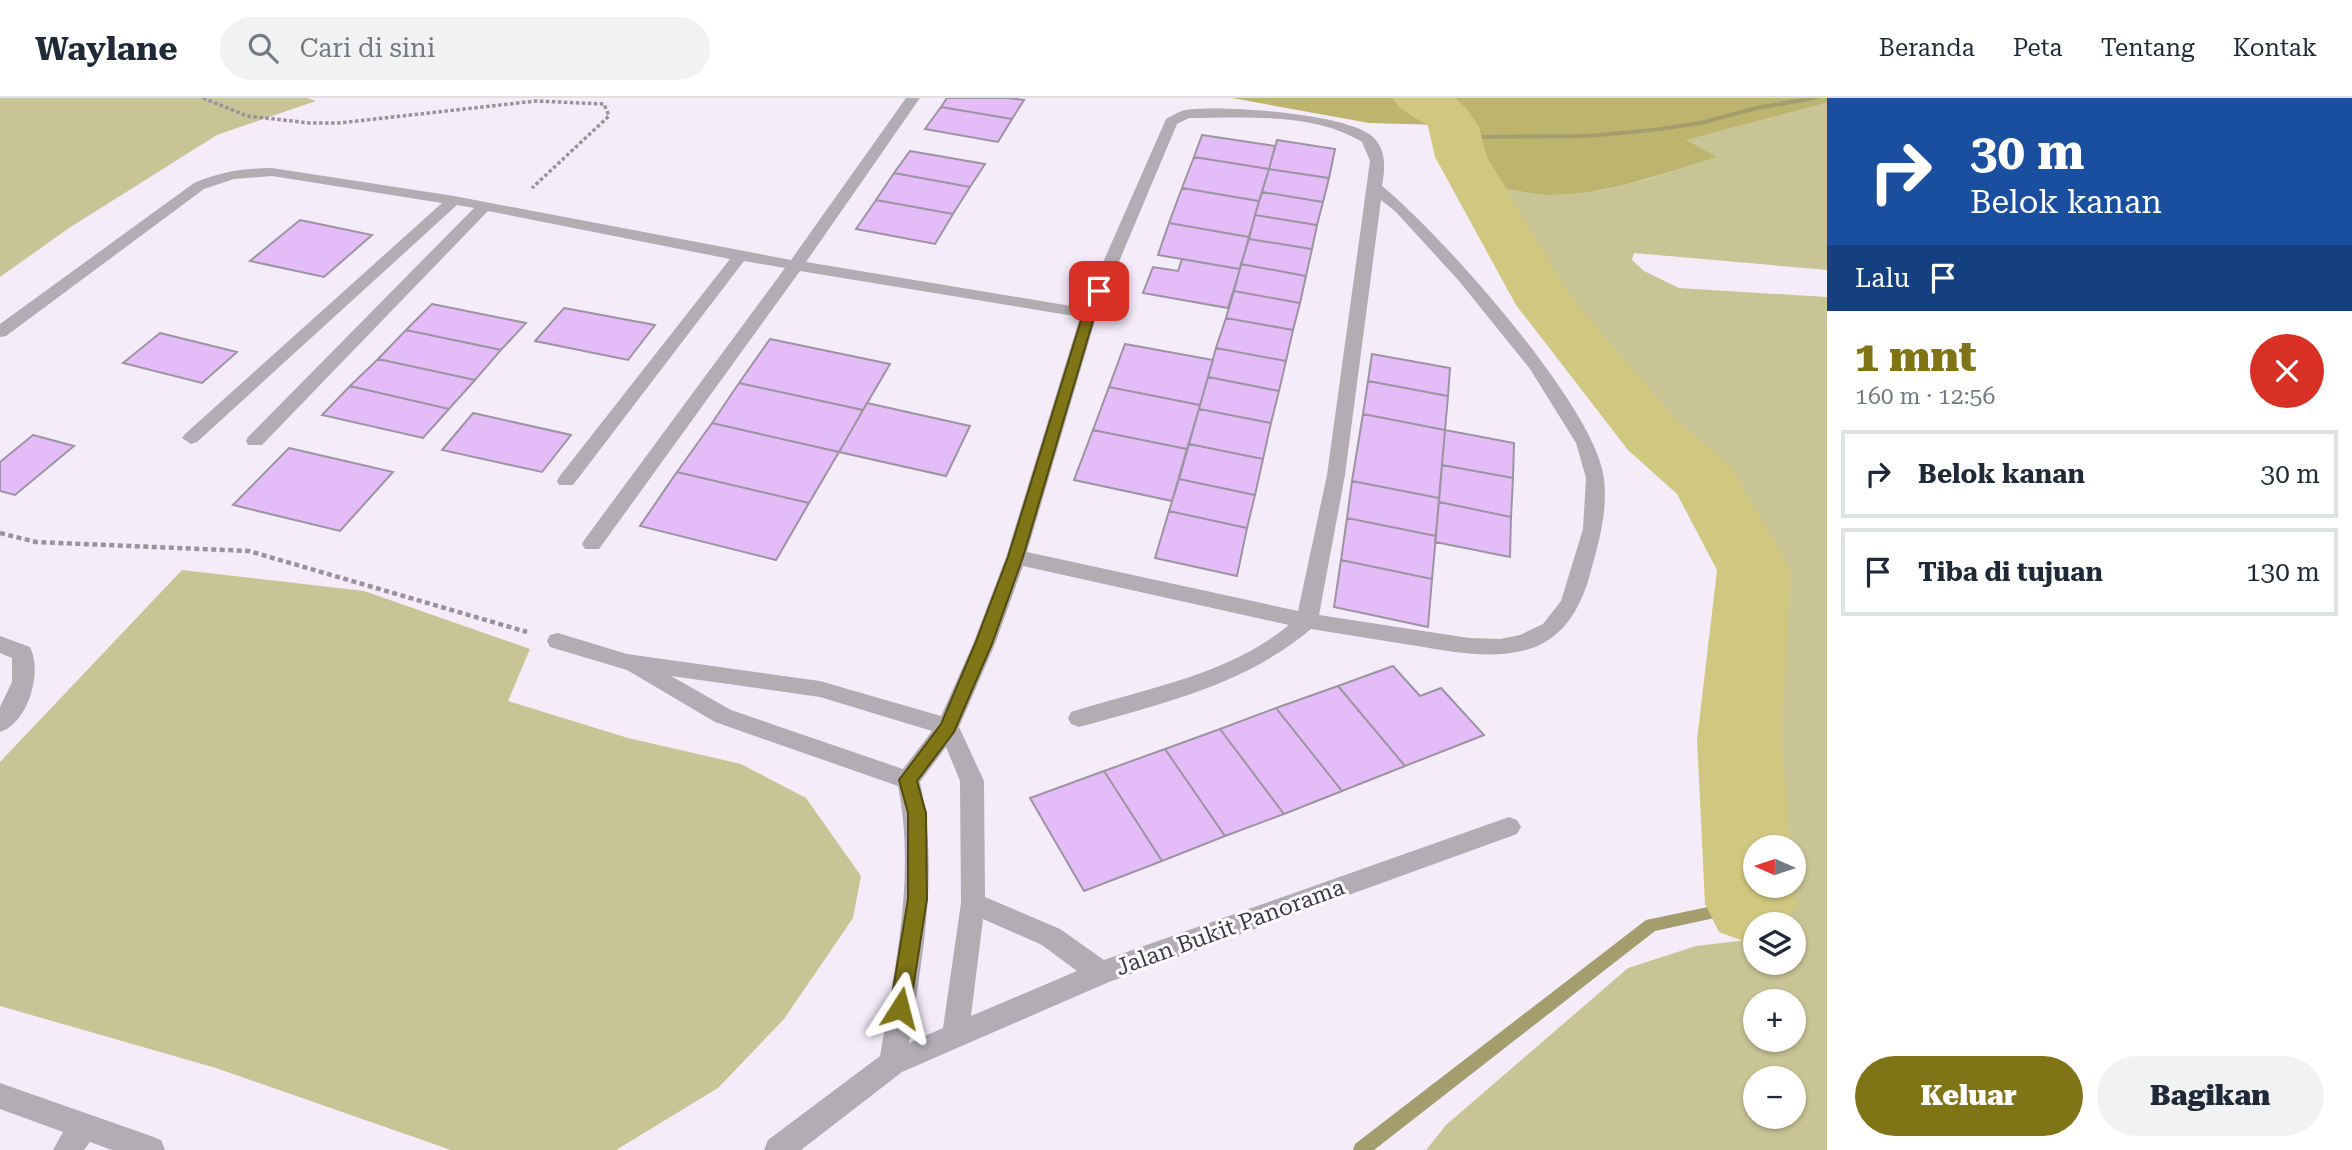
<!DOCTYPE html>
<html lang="id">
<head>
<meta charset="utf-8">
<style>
	:root { --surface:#fff; --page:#f2f2f3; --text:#1f2937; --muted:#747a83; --line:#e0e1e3; --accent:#7f7416 }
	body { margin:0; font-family:"Roboto Serif",serif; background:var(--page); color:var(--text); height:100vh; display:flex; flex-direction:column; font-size:26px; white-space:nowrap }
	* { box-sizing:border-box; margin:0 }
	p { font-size:23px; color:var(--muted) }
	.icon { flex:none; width:38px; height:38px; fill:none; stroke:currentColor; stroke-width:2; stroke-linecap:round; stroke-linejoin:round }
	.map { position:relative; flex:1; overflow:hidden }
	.panel { display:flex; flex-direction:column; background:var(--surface); width:525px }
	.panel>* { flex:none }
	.hud { background:#1a4fa0; color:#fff; overflow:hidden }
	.needle { width:46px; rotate:273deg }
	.fabs { position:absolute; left:1743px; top:737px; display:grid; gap:14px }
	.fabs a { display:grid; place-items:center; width:63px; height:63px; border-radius:50%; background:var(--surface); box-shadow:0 2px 5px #0004; font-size:35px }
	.pin { position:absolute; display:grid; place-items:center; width:60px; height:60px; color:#fff; margin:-30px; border-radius:14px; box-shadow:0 4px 10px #0006 }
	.me { position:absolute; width:77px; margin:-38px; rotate:9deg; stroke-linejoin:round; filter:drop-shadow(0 0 5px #0008) }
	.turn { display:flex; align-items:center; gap:24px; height:147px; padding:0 28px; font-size:32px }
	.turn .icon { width:91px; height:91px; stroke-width:2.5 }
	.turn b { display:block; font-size:49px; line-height:60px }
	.then { display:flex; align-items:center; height:66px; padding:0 28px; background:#0003; gap:14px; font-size:26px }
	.round { display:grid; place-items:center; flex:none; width:74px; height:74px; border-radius:37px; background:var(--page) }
	.summary { display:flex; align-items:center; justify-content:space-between; height:119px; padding:0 28px }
	h1 { font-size:42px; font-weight:800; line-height:52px; color:var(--accent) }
	.primary-button { display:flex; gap:14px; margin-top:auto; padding:14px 28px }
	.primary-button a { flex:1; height:80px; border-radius:42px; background:var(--accent); color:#fff; font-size:28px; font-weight:800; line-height:80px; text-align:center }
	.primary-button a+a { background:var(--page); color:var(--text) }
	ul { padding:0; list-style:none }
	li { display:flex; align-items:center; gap:21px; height:88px; margin:0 14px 10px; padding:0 14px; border:4px solid var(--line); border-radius:0px }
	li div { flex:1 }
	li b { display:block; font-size:26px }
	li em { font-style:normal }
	header { display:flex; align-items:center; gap:42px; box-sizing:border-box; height:98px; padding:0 35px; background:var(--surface); border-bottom:2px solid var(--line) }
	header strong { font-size:33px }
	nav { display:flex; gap:38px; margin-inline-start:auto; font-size:24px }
	.search { width:490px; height:63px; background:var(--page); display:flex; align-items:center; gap:18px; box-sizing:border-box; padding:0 24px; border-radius:38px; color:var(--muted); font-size:26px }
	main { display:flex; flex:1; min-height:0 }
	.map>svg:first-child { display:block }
	.green { fill:#c9c495; fill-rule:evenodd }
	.forest { fill:#bdb56e }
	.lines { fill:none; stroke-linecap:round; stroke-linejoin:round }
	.stream { fill:#a49d6e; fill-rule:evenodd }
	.river { fill:#d0c881; fill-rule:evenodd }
	.building { fill:#e3bcf8; stroke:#9c94a1; stroke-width:2 }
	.path-far1 { stroke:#99929c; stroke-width:3.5; stroke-dasharray:3.5 2.5; stroke-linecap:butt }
	.path { stroke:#99929c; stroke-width:4.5; stroke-dasharray:5 3.5; stroke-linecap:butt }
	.minor { fill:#b1adb3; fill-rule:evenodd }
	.route { fill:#7f7416; stroke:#534b0e; stroke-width:2 }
	.labels { text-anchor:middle; stroke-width:6; stroke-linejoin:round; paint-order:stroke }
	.near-street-label { font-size:23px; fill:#3e3a40; stroke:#fefcff }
</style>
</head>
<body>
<header>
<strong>Waylane</strong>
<div class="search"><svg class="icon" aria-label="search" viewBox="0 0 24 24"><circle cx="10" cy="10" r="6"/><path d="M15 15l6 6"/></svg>Cari di sini</div>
<nav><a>Beranda</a><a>Peta</a><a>Tentang</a><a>Kontak</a></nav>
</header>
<main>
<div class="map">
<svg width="1827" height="1052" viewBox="0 0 1827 1052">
	<rect width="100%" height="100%" fill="#f5ecfa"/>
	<path class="green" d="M0,0H307L316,3L217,37L69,130L0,179Z
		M1827,5V172L1634,155L1632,162L1644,173L1679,190L1827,199V1052H1426L1446,1027L1628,870L1696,848L1755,841V864H1794V826H1773L1779,820L1780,788H1794V749H1772L1756,708L1765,664L1772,572L1786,530L1774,476L1749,428L1701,361L1677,343L1637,299L1527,146L1492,89C1510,91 1528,96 1546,97C1604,98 1662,77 1716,59L1685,42ZM1755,903H1794V942H1755ZM1755,980H1794V1018H1755Z
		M182,472L364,493L530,551L508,603L628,640L741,666L806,700L861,778L853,820L784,921L718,990L616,1052H451L216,970L0,908V664Z"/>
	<path class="forest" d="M1232,0H1827V5L1686,42L1717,59C1662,76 1605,98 1546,97C1529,96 1510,91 1492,89L1443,27L1369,25Z"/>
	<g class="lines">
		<path class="stream" d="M1801,0H1819L1815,2L1757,12L1701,27L1653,34L1587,40L1479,41L1454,36L1458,34L1479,37L1587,36L1653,30L1700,23L1756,8Z
			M1751,800L1756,802L1758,806L1756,810L1751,812L1655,833L1374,1052H1353L1355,1046L1646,822Z"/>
		<path class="river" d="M1392,0H1455L1467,11L1479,29L1487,59L1571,199L1676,322L1730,367L1791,472L1781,642L1791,749H1755V788H1794V775L1797,806L1787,826H1755V844L1751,846L1719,834L1705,806L1697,642L1717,472L1677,396L1628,352L1516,207L1435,59L1428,28L1400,10Z"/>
	</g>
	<path class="building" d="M947,0H1009L1024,2L1012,21L941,9Z
		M941,9L1012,21L998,44L925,31Z
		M1202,37L1275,48L1269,71L1194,59Z
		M1277,42L1335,51L1329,80L1269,71Z
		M910,53L985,66L970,89L894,75Z
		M1194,59L1269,71L1259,103L1182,90Z
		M1269,71L1329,80L1323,104L1262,94Z
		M894,75L970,89L953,116L876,102Z
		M1182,90L1259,103L1249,139L1169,125Z
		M1262,94L1323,104L1317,127L1255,117Z
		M876,102L953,116L935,146L856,131Z
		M1255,117L1317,127L1312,151L1249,141Z
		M300,122L372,137L324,179L250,163Z
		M1169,125L1249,139L1240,171L1158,157Z
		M1249,141L1312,151L1306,178L1241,166Z
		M1182,161L1240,171L1228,210L1143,195L1153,169L1178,173Z
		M1241,166L1306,178L1300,205L1234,193Z
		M1234,193L1300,205L1293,232L1226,220Z
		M432,206L526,225L501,252L406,232Z
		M564,210L655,227L628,262L535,243Z
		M1226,220L1293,232L1286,263L1216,250Z
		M406,232L501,252L475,282L378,261Z
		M160,235L237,254L202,285L123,265Z
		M770,241L890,266L863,312L739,285Z
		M1125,246L1213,262L1200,307L1109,289Z
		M1216,250L1286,263L1279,293L1208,279Z
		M1372,256L1450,270L1448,298L1368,283Z
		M378,261L475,282L449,311L350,288Z
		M1208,279L1279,293L1271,325L1199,311Z
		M1368,283L1448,298L1445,332L1363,316Z
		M739,285L863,312L839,354L712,325Z
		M350,288L449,311L423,340L322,317Z
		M1109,289L1200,307L1187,351L1093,332Z
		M867,305L970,328L946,378L839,354Z
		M1199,311L1271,325L1263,361L1189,346Z
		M473,315L571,337L542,374L442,352Z
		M1363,316L1445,332L1439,400L1352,383Z
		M712,325L839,354L809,405L677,374Z
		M1093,332L1187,351L1172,403L1074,382Z
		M1445,332L1514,345L1513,380L1442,367Z
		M33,337L74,348L15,397L0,393V364Z
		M1189,346L1263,361L1255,397L1179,381Z
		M289,350L393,374L340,433L233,407Z
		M1442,367L1513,380L1511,419L1439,404Z
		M677,374L809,405L776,462L640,428Z
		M1179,381L1255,397L1247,430L1169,413Z
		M1352,383L1439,400L1436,438L1347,420Z
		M1439,404L1511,419L1510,459L1435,444Z
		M1169,413L1247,430L1237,478L1155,460Z
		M1347,420L1436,438L1432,481L1341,462Z
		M1341,462L1432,481L1428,529L1334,509Z
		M1393,568L1420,598L1441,590L1484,637L1405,668L1338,588Z
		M1338,588L1405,668L1342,693L1276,610Z
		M1276,610L1342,693L1284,716L1220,631Z
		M1220,631L1284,716L1225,738L1165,651Z
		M1165,651L1225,738L1162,763L1104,673Z
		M1104,673L1162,763L1084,793L1030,700Z"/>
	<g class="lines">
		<path class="path-far1" d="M203,0L247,18L310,25H339L536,3L604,6L609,18L532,90"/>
		<path class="path" d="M0,435L36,444L249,453L527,534"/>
		<path class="minor" d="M906,0H920L806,164L1083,210L1166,21C1172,18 1179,13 1186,12C1222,7 1344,15 1372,38C1387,51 1385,71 1382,88C1440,135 1597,310 1604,381C1608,415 1598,447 1589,480C1579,513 1562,542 1526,552C1488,562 1449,553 1411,547C1377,542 1344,536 1311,531C1245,587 1160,606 1079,629L1071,626L1068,620L1071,614C1146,590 1227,578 1289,527L1023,468L995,546L959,629L984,683L985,799L1060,831L1104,862L1509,719L1517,722L1521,729L1517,736L1109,884L902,974L801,1052H764L768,1042L880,958C895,868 916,779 898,688L715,624L627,572L550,549L547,543L550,537L558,535L627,556L820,583L941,618L973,546L1006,459L1080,219L800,173L599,451H585L582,446L585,441L785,170L744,163L573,387H559L557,383L559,379L730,161L488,113L262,347H248L246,343L248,339L474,110L457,107L197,344L191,346L182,340L185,336L442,105L272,78L234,81L204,91L6,238L0,239V226L194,85C219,74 245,70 272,70L454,98L791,162ZM1189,20C1243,20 1314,14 1362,44L1370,63L1327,377L1298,513L1027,454L1097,216L1177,26ZM1381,102L1396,114L1459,183L1530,271L1576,345L1586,380L1583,431L1561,503L1543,526L1520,537L1500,541L1469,540L1319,517L1345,377ZM671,578L820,599L932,633L903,671L731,612ZM946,649L960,683L961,805L943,930L909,945C923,856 939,772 920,684ZM983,821L1042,847L1077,873L971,918Z
			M0,538L30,549C43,574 28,625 0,634V609L12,584V560L0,555Z
			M0,985L151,1038L161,1042L165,1052H112L90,1044L84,1052H53L63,1034L0,1011Z"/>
	</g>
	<path class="route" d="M1099,190L1105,193L1095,216L1023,459L992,546L954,634L917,683L926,715L927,801L910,910L907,917L900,920L893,917L890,910L908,801V715L899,682L941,626L975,546L1008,459L1083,216L1093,193Z"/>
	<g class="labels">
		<g class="near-street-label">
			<text transform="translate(1230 829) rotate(-20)" y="8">Jalan Bukit Panorama</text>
		</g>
	</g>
</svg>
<div class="fabs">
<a><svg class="needle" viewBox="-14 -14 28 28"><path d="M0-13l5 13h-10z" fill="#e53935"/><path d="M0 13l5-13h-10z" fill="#747a83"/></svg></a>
<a><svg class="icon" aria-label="layers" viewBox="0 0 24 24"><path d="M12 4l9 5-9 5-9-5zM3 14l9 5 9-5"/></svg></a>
<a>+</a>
<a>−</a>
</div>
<div class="pin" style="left:1099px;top:193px;background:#d93025"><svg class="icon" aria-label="arrive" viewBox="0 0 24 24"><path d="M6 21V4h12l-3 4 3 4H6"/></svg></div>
<svg class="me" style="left:900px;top:910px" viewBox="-20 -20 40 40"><path d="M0-17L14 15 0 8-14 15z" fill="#7f7416" stroke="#fff" stroke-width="4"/></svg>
</div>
<section class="panel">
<div class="hud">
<div class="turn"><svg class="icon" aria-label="right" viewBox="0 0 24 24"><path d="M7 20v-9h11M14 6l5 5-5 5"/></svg><div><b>30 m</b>Belok kanan</div></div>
<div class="then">Lalu<svg class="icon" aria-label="arrive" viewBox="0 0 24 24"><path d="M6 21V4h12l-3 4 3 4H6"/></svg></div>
</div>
<div class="summary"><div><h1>1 mnt</h1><p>160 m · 12:56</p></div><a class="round" style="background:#d93025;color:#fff"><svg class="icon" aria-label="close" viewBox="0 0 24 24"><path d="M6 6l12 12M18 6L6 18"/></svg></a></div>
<ul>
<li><svg class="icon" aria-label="right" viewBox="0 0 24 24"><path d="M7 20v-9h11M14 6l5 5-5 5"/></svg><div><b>Belok kanan</b></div><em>30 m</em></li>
<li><svg class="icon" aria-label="arrive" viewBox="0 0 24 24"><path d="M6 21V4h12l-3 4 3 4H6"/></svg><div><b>Tiba di tujuan</b></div><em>130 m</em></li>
</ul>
<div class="primary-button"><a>Keluar</a><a>Bagikan</a></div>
</section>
</main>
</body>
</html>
